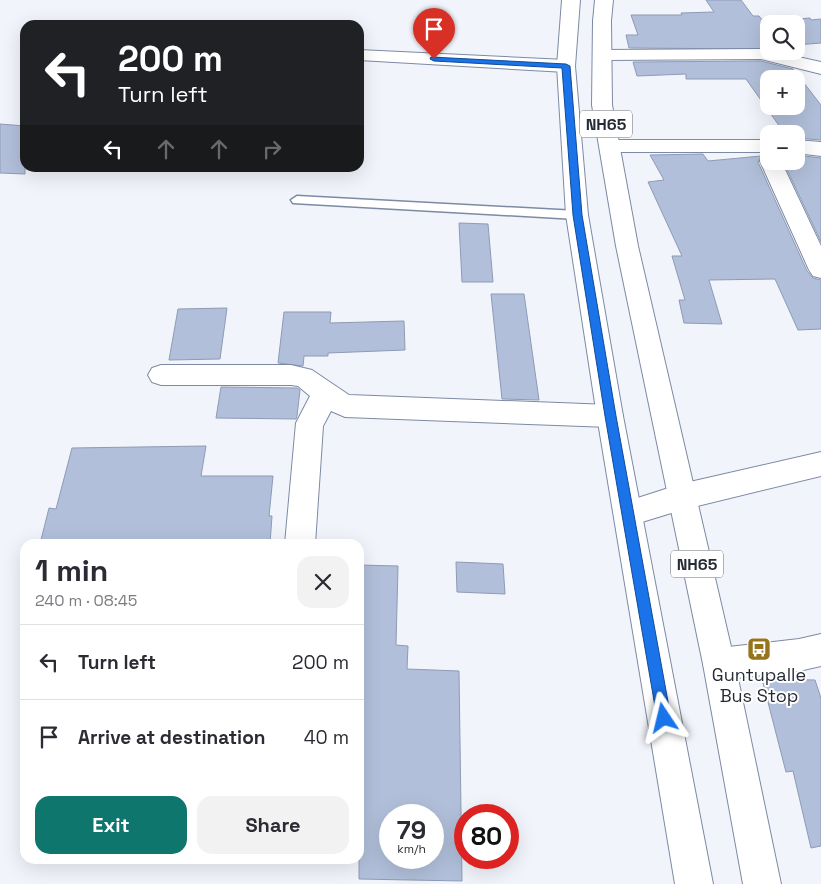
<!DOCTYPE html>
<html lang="en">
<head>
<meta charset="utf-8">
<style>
	:root { --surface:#fff; --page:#f2f2f3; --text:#2b2b33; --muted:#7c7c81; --line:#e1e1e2; --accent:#0f766e }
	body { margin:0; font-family:"Space Grotesk",sans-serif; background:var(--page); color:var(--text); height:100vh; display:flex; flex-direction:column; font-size:19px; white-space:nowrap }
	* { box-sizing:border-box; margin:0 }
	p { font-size:16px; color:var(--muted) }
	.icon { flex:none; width:28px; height:28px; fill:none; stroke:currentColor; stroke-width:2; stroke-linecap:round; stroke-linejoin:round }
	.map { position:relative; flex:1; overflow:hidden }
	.sheet { position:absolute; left:20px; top:539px; width:344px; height:325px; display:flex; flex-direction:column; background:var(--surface); border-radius:15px; box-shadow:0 5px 20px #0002 }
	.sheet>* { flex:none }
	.hud { position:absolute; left:20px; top:20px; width:344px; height:152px; border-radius:15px; box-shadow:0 5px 20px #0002; background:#202124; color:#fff; overflow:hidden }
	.controls { position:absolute; left:760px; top:15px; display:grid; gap:10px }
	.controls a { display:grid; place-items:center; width:45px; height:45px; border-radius:10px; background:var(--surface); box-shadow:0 5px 20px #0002; font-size:25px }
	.speed { position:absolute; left:379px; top:804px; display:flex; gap:10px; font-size:25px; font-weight:700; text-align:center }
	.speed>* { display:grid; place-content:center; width:65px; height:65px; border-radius:50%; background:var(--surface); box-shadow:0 5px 20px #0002; line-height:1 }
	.speed small { font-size:12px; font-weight:400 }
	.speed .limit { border:8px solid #d22; background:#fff; color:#111 }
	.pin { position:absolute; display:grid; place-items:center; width:42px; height:42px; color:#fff; margin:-51px -21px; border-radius:50% 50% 50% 0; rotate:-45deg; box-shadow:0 0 5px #0007 }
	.pin .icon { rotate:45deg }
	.me { position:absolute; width:55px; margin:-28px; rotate:350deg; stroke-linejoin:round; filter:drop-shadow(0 0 4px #0008) }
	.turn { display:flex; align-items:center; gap:18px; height:105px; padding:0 15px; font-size:22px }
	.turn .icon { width:65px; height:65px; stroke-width:2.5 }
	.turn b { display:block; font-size:35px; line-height:42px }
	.lanes { display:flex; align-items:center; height:48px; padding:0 15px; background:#0003; justify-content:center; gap:25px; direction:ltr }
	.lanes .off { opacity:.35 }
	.round { display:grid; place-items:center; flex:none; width:52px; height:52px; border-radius:15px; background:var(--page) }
	.summary { display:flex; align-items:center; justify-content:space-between; height:85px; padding:0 15px }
	h1 { font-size:30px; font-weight:700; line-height:38px }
	.action { display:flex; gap:10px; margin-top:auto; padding:10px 15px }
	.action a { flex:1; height:58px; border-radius:15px; background:var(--accent); color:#fff; font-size:20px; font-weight:700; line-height:58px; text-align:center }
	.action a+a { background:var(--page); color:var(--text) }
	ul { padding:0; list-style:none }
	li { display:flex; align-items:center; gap:15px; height:75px; padding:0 15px; border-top:1px solid var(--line) }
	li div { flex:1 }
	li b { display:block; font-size:19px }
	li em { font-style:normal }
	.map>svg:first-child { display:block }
	.building { fill:#b1bfda; stroke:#8d9bb5; fill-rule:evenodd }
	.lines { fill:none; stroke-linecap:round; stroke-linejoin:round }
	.lane-casing { stroke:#7d8aa4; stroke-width:3 }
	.street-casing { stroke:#7d8aa4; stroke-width:2 }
	.highway-casing { stroke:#7d8aa4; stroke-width:2 }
	.lane { fill:#fff; fill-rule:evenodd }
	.street { fill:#fff; fill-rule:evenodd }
	.highway { fill:#fff; fill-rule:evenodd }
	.route { fill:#1a73e8; stroke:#114b97 }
	.labels { text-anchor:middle; stroke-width:4; stroke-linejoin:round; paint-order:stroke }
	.shield { fill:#fff; stroke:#666b72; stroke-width:1 }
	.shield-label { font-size:16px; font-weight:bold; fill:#252b35 }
	.poi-label { font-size:18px; fill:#252b35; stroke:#fff }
</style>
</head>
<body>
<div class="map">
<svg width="821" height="884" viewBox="0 0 821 884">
	<rect width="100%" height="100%" fill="#f1f4fa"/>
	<path class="building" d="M706,0H741L753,16H759L764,22L810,18L811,20L821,19V43L796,45V24H769V49L629,48L626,35H638L631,15H682L681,13L714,12Z
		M761,61L793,69L821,105V140L796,138V134H785L746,79H686V74L637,76L633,62ZM769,79H796V106H769Z
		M0,124L25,126V174L0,173Z
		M703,154L708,161L761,156L758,162L807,271L813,278L821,280V329L798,330L775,279L709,280L722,324L684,323L679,300H685L672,256H682L648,182L664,180L650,155Z
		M796,155L821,158V242L783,161H796Z
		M459,223L488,224L493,282H462Z
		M491,294H524L539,400L502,399Z
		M227,308L220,359L169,360L178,309Z
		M284,312H331L330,323L404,321L405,350L328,353V356H304L303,366L278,363Z
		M221,387L297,388L300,390L297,416L296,419L216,418Z
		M206,446L201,476H273L269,516H272L270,544H40L49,508L56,509L72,448Z
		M456,562L503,564L505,594L457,592Z
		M359,565L398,566L396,645L408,646L407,669L459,671L462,881L359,879ZM390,815H432V858H390Z
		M762,679L815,680L821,698V846L811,848L793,771L786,772Z"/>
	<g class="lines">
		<g class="lane-casing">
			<path id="lane" d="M297,196L577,211L583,215L577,219L293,203L291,200Z"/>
		</g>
		<g class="street-casing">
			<path id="street" d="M762,49L821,62V74L761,59L604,60L598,59L595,55L598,51L604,50Z
				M359,50L566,60L573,62L575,66L573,70L566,72L359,60Z
				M610,140H769V152H610L603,151L600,146L603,141Z
				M796,140L821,142V156L796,153Z
				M769,155V161H781L821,246V278L813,276L809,270L760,161L763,156Z
				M161,365H291L312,370L349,395L610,405L620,408L623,416L620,424L610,427L345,417L331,411L323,426L315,544H285L296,423L310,396L298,386L291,385H161L152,382L148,375L152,368Z
				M821,452V476L681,510L629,526L619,522L614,513L619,504L681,484Z
				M821,634V666L799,671L719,680L707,676L703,664L707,652L719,648L799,639Z"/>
		</g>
		<g class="highway-casing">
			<path id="highway" d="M562,0H580L575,66L588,215L623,416L713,884H675L597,416L566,215L557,66Z
				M595,0H613L611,21L612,105L638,246L735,664L781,884H743L703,664L616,246L592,105L593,21Z"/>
		</g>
		<use href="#lane" class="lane"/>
		<use href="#street" class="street"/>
		<use href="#highway" class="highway"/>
	</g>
	<path class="route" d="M431,57L566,64L570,66L582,215L616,416L671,718L669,723L664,725L659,723L657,718L605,416L573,215L562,68L434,61L430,59Z"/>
	<defs>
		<g id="bus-square" transform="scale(1.25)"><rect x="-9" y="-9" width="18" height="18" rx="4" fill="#95741c" stroke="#fff"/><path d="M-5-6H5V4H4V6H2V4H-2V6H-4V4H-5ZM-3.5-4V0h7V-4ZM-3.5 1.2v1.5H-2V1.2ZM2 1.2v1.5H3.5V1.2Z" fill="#fff"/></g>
	</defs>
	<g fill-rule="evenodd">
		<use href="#bus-square" x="759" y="649"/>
	</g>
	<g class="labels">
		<g class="shield">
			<rect x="580" y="110.5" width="52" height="27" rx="4"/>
			<rect x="671" y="550.5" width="52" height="27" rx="4"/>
		</g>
		<g class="shield-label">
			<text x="606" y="130">NH65</text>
			<text x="697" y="570">NH65</text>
		</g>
		<g class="poi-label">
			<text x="759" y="681">Guntupalle<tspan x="759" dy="21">Bus Stop</tspan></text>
		</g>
	</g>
</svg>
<div class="controls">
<a><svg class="icon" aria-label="search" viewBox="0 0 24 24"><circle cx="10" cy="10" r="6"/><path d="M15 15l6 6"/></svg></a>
<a>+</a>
<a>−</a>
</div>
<div class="speed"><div>79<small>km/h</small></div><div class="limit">80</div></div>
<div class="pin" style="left:434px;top:59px;background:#d93025"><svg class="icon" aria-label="arrive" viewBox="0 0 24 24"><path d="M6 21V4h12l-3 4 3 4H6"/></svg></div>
<svg class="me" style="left:664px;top:718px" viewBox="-20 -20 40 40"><path d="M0-17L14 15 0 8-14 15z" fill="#1a73e8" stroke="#fff" stroke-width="4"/></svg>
<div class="hud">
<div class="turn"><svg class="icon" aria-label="left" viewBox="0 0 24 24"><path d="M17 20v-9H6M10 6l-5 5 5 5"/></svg><div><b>200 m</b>Turn left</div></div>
<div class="lanes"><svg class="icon" aria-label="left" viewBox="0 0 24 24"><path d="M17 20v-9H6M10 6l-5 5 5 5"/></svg><svg class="icon off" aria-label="ahead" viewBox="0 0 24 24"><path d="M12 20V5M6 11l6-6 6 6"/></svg><svg class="icon off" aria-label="ahead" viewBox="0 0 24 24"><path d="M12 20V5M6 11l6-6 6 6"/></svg><svg class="icon off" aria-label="right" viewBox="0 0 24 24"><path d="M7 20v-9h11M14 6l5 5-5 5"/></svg></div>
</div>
<section class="sheet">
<div class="summary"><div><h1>1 min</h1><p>240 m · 08:45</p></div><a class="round"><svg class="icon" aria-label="close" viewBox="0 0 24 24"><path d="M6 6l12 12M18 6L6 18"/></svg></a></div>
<ul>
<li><svg class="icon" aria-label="left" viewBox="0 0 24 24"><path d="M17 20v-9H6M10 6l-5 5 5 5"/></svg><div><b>Turn left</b></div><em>200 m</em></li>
<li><svg class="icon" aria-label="arrive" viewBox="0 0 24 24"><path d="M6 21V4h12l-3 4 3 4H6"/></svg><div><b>Arrive at destination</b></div><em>40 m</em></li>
</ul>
<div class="action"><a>Exit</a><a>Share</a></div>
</section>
</div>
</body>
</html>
